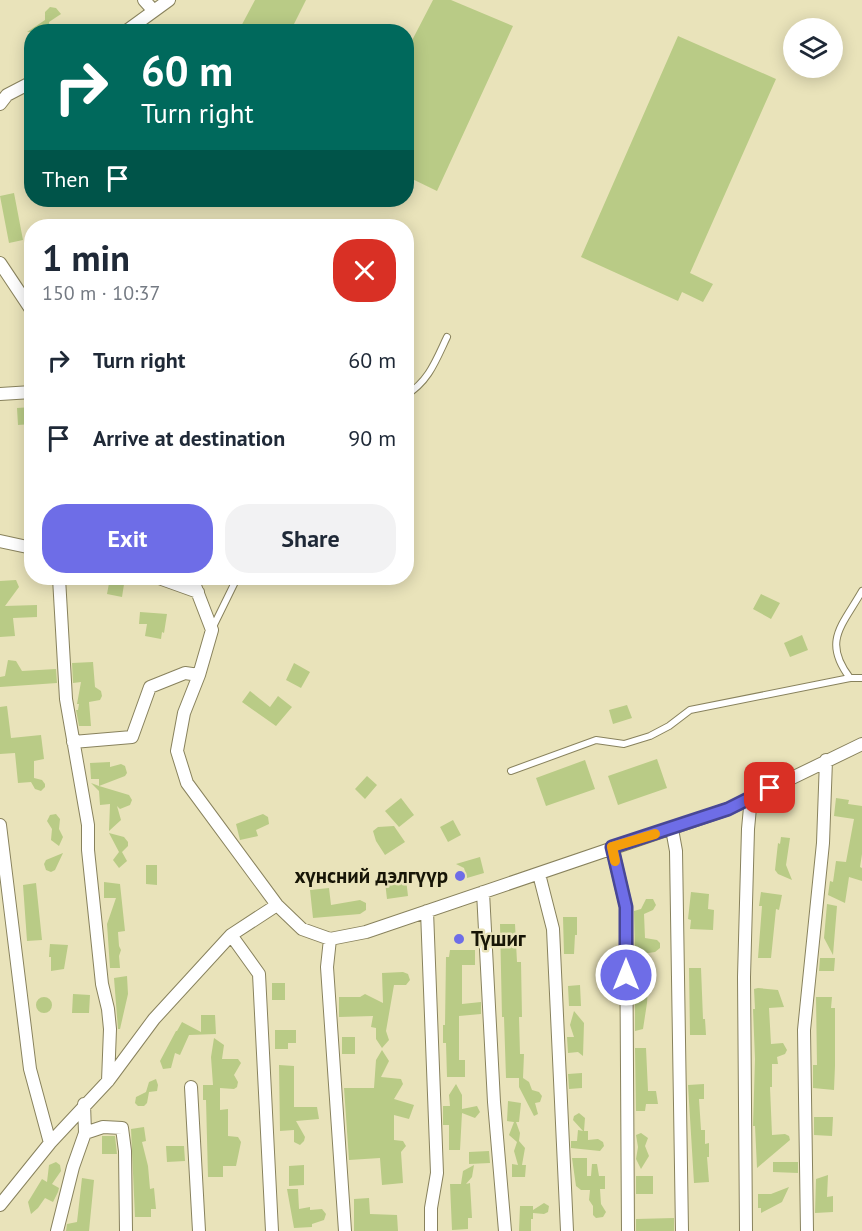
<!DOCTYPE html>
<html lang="en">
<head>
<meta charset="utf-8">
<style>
	:root { --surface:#fff; --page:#f2f2f3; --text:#1f2937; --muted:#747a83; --accent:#6e6de7 }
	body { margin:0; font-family:"PT Sans",sans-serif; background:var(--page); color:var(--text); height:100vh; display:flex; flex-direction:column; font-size:22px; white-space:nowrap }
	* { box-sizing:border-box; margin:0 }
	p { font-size:20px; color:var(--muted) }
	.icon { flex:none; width:33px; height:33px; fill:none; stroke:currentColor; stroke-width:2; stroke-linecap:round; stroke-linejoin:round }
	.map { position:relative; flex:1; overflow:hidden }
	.panel { position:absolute; left:24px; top:219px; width:390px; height:366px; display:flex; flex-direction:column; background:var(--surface); border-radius:24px; box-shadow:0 3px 15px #0003 }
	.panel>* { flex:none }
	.banner { position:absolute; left:24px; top:24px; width:390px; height:183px; border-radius:24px; box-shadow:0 3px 15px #0003; background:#00695c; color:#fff; overflow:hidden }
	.fabs { position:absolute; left:783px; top:18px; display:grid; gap:12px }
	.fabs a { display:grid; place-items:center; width:60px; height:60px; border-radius:50%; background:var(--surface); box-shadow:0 3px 15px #0003; font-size:30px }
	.pin { position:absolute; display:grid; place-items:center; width:51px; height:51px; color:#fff; margin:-26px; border-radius:12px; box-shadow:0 3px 9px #0006 }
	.me { position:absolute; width:66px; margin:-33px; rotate:0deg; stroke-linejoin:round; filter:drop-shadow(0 0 4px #0008) }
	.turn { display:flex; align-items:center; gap:21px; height:126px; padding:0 18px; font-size:27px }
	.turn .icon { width:78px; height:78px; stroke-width:2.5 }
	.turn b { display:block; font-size:42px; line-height:51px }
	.then { display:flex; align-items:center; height:57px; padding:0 18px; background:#0003; gap:12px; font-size:22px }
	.round { display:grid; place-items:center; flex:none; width:63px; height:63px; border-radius:24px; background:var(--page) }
	.head { display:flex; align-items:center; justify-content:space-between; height:102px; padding:0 18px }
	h1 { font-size:36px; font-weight:700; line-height:45px }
	.button { display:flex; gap:12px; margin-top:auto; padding:12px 18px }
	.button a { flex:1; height:69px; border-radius:24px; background:var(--accent); color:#fff; font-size:24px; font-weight:700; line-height:69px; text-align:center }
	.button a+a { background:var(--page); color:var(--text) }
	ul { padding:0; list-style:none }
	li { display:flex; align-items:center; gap:18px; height:78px; padding:0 18px }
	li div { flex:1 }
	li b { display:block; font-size:22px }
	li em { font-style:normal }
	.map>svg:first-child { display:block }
	.building { fill:#b9cb86 }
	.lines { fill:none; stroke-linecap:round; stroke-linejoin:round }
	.service-casing { stroke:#88825d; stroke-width:8 }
	.minor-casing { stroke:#88825d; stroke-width:14 }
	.service { stroke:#fff; stroke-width:6 }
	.minor { stroke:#fff; stroke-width:12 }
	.route-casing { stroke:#484796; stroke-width:15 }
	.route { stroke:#6e6de7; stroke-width:10 }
	.slow { stroke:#f59e0b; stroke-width:10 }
	.poi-dot { fill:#6e6de7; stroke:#e9e3ba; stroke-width:2 }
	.labels { text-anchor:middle; stroke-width:5; stroke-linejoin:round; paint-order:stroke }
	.poi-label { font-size:21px; font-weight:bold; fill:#171506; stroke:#e9e3ba; text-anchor:end }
</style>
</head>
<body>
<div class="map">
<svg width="862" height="1231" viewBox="0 0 862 1231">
	<rect width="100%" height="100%" fill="#e9e3ba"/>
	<path class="building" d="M255,0H306L290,32H238Z
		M433,0H451L513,26L437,191L406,176V52Z
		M50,7L56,8L61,14L49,22L50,32H27L45,20V12Z
		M678,36L776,79L690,273L713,284L703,302L682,292L678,301L581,257Z
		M14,193L23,240L9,243L0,196Z
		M32,407V424L18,425L17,408Z
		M110,578H125L122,597L107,594Z
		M16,580L19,587L5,606L37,605V617L13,618L15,636L0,637V581Z
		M761,594L780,603L771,619L753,609Z
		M140,612L167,614L164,633L162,632L161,639L145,636L147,624H139Z
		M802,635L808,650L790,657L784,643Z
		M8,660L16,661L22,671L56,669L57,683L0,687V677L5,676Z
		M93,662L95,687L101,691L102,696L100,700L89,702L91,726H79L76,710H78L79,704H77L81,682L73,683L72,663Z
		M294,663L310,672L301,688L286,680Z
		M250,691L270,707L278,696L292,707L276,726L242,702Z
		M627,705L632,718L613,724L609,710Z
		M7,706L11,738L41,735L44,759L34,761V778L42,780L45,784V787L41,791L35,789L31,782L18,783L15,753L0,754V707Z
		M657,759L667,788L618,805L608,776Z
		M585,760L595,789L546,806L536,778Z
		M110,762V767L121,764L125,766L127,773L125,776L99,786L129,795L132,800L130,805L120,809L117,806L121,820L109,831L110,804L100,805L99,791L91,783L99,786V779H91L90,763Z
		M367,776L377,785L365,799L355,789Z
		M401,798L414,815L399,827L385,811Z
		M836,798L849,800L848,804L862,806V854L860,867L862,868V881L849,877L845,903L828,895L830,881L833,882L836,861L846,862L854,819L834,816Z
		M56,814L60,819L59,829L63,837L59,846L51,840L52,829L47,821L50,815Z
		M263,814L268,817L269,824L256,830L258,836L240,840L236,824Z
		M453,820L461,835L448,842L440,827Z
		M394,826L405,842L385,855L376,841L373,831L378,827Z
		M109,833L124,837L128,842V846L122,852L127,861L119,868L113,860L119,852Z
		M781,837L790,838L786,865L792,880L778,874L775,870L778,843L780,844Z
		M63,853L55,870L51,872L46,870L44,864L46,860Z
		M480,857L484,873L467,878L464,868L456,864Z
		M146,865H157V885L146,884Z
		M406,879L408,896L387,899L385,882Z
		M104,882L120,884L125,931L118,932L119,946L121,950L119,956L120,968H110L107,924L116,898H104Z
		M36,883L42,940L27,941L23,885Z
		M329,888L331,905L360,900L366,903V910L360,914L313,918L310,890Z
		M691,892L709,894L708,909L714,910L713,930L690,929L691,920L688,919Z
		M761,892L782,895L779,910L776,909L771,958H758L762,906H759Z
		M646,899H653L656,905L653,910L644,914L645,938L657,940L660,943V948L655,952L635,955L634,911L641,909Z
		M827,904L837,906L833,955L824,938Z
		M563,917H577V935H575L574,954H564Z
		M500,924H515L517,962H521L522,1017H519L520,1054H524L523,1078L529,1082L532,1090L539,1092L542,1096L540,1102L535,1103L538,1114L534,1116L519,1087V1078H506L504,1017H502Z
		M50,944L68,945L64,969L51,971V957H49Z
		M450,950H475V965H462V1004L481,1002V1014L459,1016V1060H465V1077H447L446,1043H443V1025H445L446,957H449Z
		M820,958H835L834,971H819Z
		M689,968H701L703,1019H705L706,1035H690Z
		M403,972L408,974L410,980L406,985H394L386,1031L389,1040L382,1048L376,1039V1028L371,1027L373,1016L339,1017V997H360L365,994L383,1003L382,973Z
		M127,976L128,994L120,1029H118L114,978Z
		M272,983H285V1000H272Z
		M580,985L581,1006H569L568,986Z
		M635,987H648L647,1003L643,1029L635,1031Z
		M758,988L778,990L784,1007L769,1008L771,1044L783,1043L787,1050L785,1054L777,1057L778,1064H772V1087H770L772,1135L785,1134L789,1136L790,1140L757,1168L755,1126H753L755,1059L753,1009H755L754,989Z
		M73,994L90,995L89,1013H72Z
		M816,997H832L831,1008H835V1066L834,1090L813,1088V1065H817Z
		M36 1005a8 8 0 1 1 16 0a8 8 0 1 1-16 0Z
		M574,1011L584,1023L583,1056L578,1052L568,1053L567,1037H574L570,1025Z
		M201,1015H215L216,1034L189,1035L180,1055L175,1053L171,1068L163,1069L160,1061L176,1031H177L182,1022L201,1032Z
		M275,1030H296V1043H288V1049H275Z
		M342,1037H355V1054H342Z
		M214,1038L224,1045L222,1059H238L241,1063L234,1075L238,1082L237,1087L234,1089L220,1088V1110L228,1109V1136L238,1137L241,1142L236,1166H223V1177H208L206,1100H203V1085H213L211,1057Z
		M635,1048H646L648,1091H656L658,1104H646L645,1111H636Z
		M382,1050L389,1061L381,1077L401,1079L403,1084L394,1099L414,1105L409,1119L394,1115V1140L403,1141L406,1146L401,1152L403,1183L382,1185L380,1158L349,1160L344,1088H374L376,1060Z
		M279,1065L294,1066V1107H317L319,1119L296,1121L305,1137L304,1141L300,1145L294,1142V1130L280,1131Z
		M582,1073V1088L569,1089L568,1074Z
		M156,1079L158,1085L157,1091L149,1092L147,1103L144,1106H138L135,1103L136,1097L146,1092L149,1082Z
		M456,1084L462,1095V1109L477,1106L480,1112L475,1118L462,1113L460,1150H449V1125H443V1106H450L449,1095Z
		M704,1084V1099H699L701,1130H705V1144L709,1143V1157H707L709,1182L694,1183L688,1085Z
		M508,1101L521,1103L519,1122H516L520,1133L519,1141L525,1148L522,1165H526L525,1177H512V1164L518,1165L514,1151L517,1142L509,1135L514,1122L507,1121Z
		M579,1113L585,1118L584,1131H588V1140L598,1139L603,1142L604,1146L600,1151L571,1148V1141H577L578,1130L583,1131L573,1120L574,1116Z
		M814,1117H833L832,1136L814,1135Z
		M144,1127L146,1141L142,1142L148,1166L150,1189L154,1188L156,1209H151V1217H135L131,1129Z
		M641,1133L648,1138L645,1146L649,1156L641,1169L636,1159L638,1147L636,1135Z
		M102,1136H115L117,1154H102Z
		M166,1146H184L185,1161L167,1162Z
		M489,1151L490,1163L469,1164V1152Z
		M572,1158H587V1176H591L592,1164H597L599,1176H605V1189H600L601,1204L606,1212L603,1217L596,1218L593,1215V1206L589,1200L590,1190H581L576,1186Z
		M56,1162L60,1165L61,1171L52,1184L59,1188L58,1192L53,1202L45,1198L38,1208L31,1214L28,1202L42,1179L47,1182L49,1165Z
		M773,1162H798V1173L773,1172Z
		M304,1165V1185L289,1186V1166Z
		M474,1165L472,1177L466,1184L470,1183L472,1218H468V1229L452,1230L450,1184H461L463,1171Z
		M828,1175L827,1197L833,1196V1212L815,1213L816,1179Z
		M636,1176H653V1194H636Z
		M82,1178L94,1180L89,1231H66L67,1224L77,1222Z
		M789,1187L782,1202L761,1213V1208H758V1194H771Z
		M287,1189H298L299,1209L310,1207V1210L322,1209L326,1214L324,1220L312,1224V1227L294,1228Z
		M369,1198L370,1214L397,1215L398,1231H354V1199Z
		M544,1203L549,1206L548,1212L544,1214L533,1213V1219H531V1231H519L520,1206H533V1210Z
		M674,1218V1231H636V1219Z"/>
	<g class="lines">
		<g class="service-casing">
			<path id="service" d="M406,395C429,381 436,360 447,337
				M212,629L237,578
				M850,678C822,641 842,626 862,591
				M511,771L596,740L624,744L650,736L669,726L690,710L850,678H862"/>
		</g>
		<g class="minor-casing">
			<path id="minor" d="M144,0L153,10
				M125,32L169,0
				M0,104L7,95L32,82
				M0,263L32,311
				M0,394L32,392
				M0,541L32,548
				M59,578L66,699L88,825V850L102,984L108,1009L110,1029L108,1081
				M159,578L198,592
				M192,578L212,630L199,675L184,713L177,751L187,783L277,905L302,929L330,939L366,932L728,809L862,744
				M73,742L132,737L150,687L185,673L199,675
				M0,825L30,1069L50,1143
				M672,829L676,851L682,1231
				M612,847L626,907L628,1231
				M539,874L553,929L567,1231
				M483,892L494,1102L505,1231
				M427,911L437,1173L431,1208V1231
				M231,935L259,974L272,1231
				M330,939L327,967L345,1231
				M191,1087L199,1231
				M85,1133L103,1127L122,1128L125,1151L126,1231
				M0,1205L50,1143L108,1081L154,1019L231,935L277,905
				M57,1231L73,1167L85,1133L84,1104
				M746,1231L744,977L748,829L751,797
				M807,1231L804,1030L823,843L826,760"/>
		</g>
		<use href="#service" class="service"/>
		<use href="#minor" class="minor"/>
	</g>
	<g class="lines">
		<g class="route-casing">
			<path id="route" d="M626,975V907L612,847L728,809L770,788"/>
		</g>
		<use href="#route" class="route"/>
		<path class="slow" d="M615,861L612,847L655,834"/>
	</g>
	<g class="poi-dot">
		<circle cx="460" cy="876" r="6"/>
		<circle cx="459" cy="939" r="6"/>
	</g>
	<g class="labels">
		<g class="poi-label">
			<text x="448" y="883">хүнсний дэлгүүр</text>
			<text x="471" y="946" text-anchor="start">Түшиг</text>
		</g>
	</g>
</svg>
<div class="fabs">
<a><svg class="icon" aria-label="layers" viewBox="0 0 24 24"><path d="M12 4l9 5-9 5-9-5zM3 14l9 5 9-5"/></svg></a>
</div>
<div class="pin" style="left:770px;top:788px;background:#d93025"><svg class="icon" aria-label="arrive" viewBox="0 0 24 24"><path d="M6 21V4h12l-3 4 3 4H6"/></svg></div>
<svg class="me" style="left:626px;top:975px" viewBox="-20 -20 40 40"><circle r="17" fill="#6e6de7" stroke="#fff" stroke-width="3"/><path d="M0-11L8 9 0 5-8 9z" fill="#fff"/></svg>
<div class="banner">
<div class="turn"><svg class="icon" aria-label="right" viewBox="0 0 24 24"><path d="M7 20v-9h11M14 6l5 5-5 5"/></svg><div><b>60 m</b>Turn right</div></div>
<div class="then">Then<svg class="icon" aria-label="arrive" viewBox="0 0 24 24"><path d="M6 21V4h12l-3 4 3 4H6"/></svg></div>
</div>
<section class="panel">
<div class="head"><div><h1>1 min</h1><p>150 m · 10:37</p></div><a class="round" style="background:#d93025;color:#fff"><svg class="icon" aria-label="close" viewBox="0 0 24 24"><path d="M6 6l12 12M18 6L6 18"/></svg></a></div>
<ul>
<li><svg class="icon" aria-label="right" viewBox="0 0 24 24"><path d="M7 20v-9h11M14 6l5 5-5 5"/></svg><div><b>Turn right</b></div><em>60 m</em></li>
<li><svg class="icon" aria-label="arrive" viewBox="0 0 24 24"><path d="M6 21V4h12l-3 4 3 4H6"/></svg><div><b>Arrive at destination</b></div><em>90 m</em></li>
</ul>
<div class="button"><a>Exit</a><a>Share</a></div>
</section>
</div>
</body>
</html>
